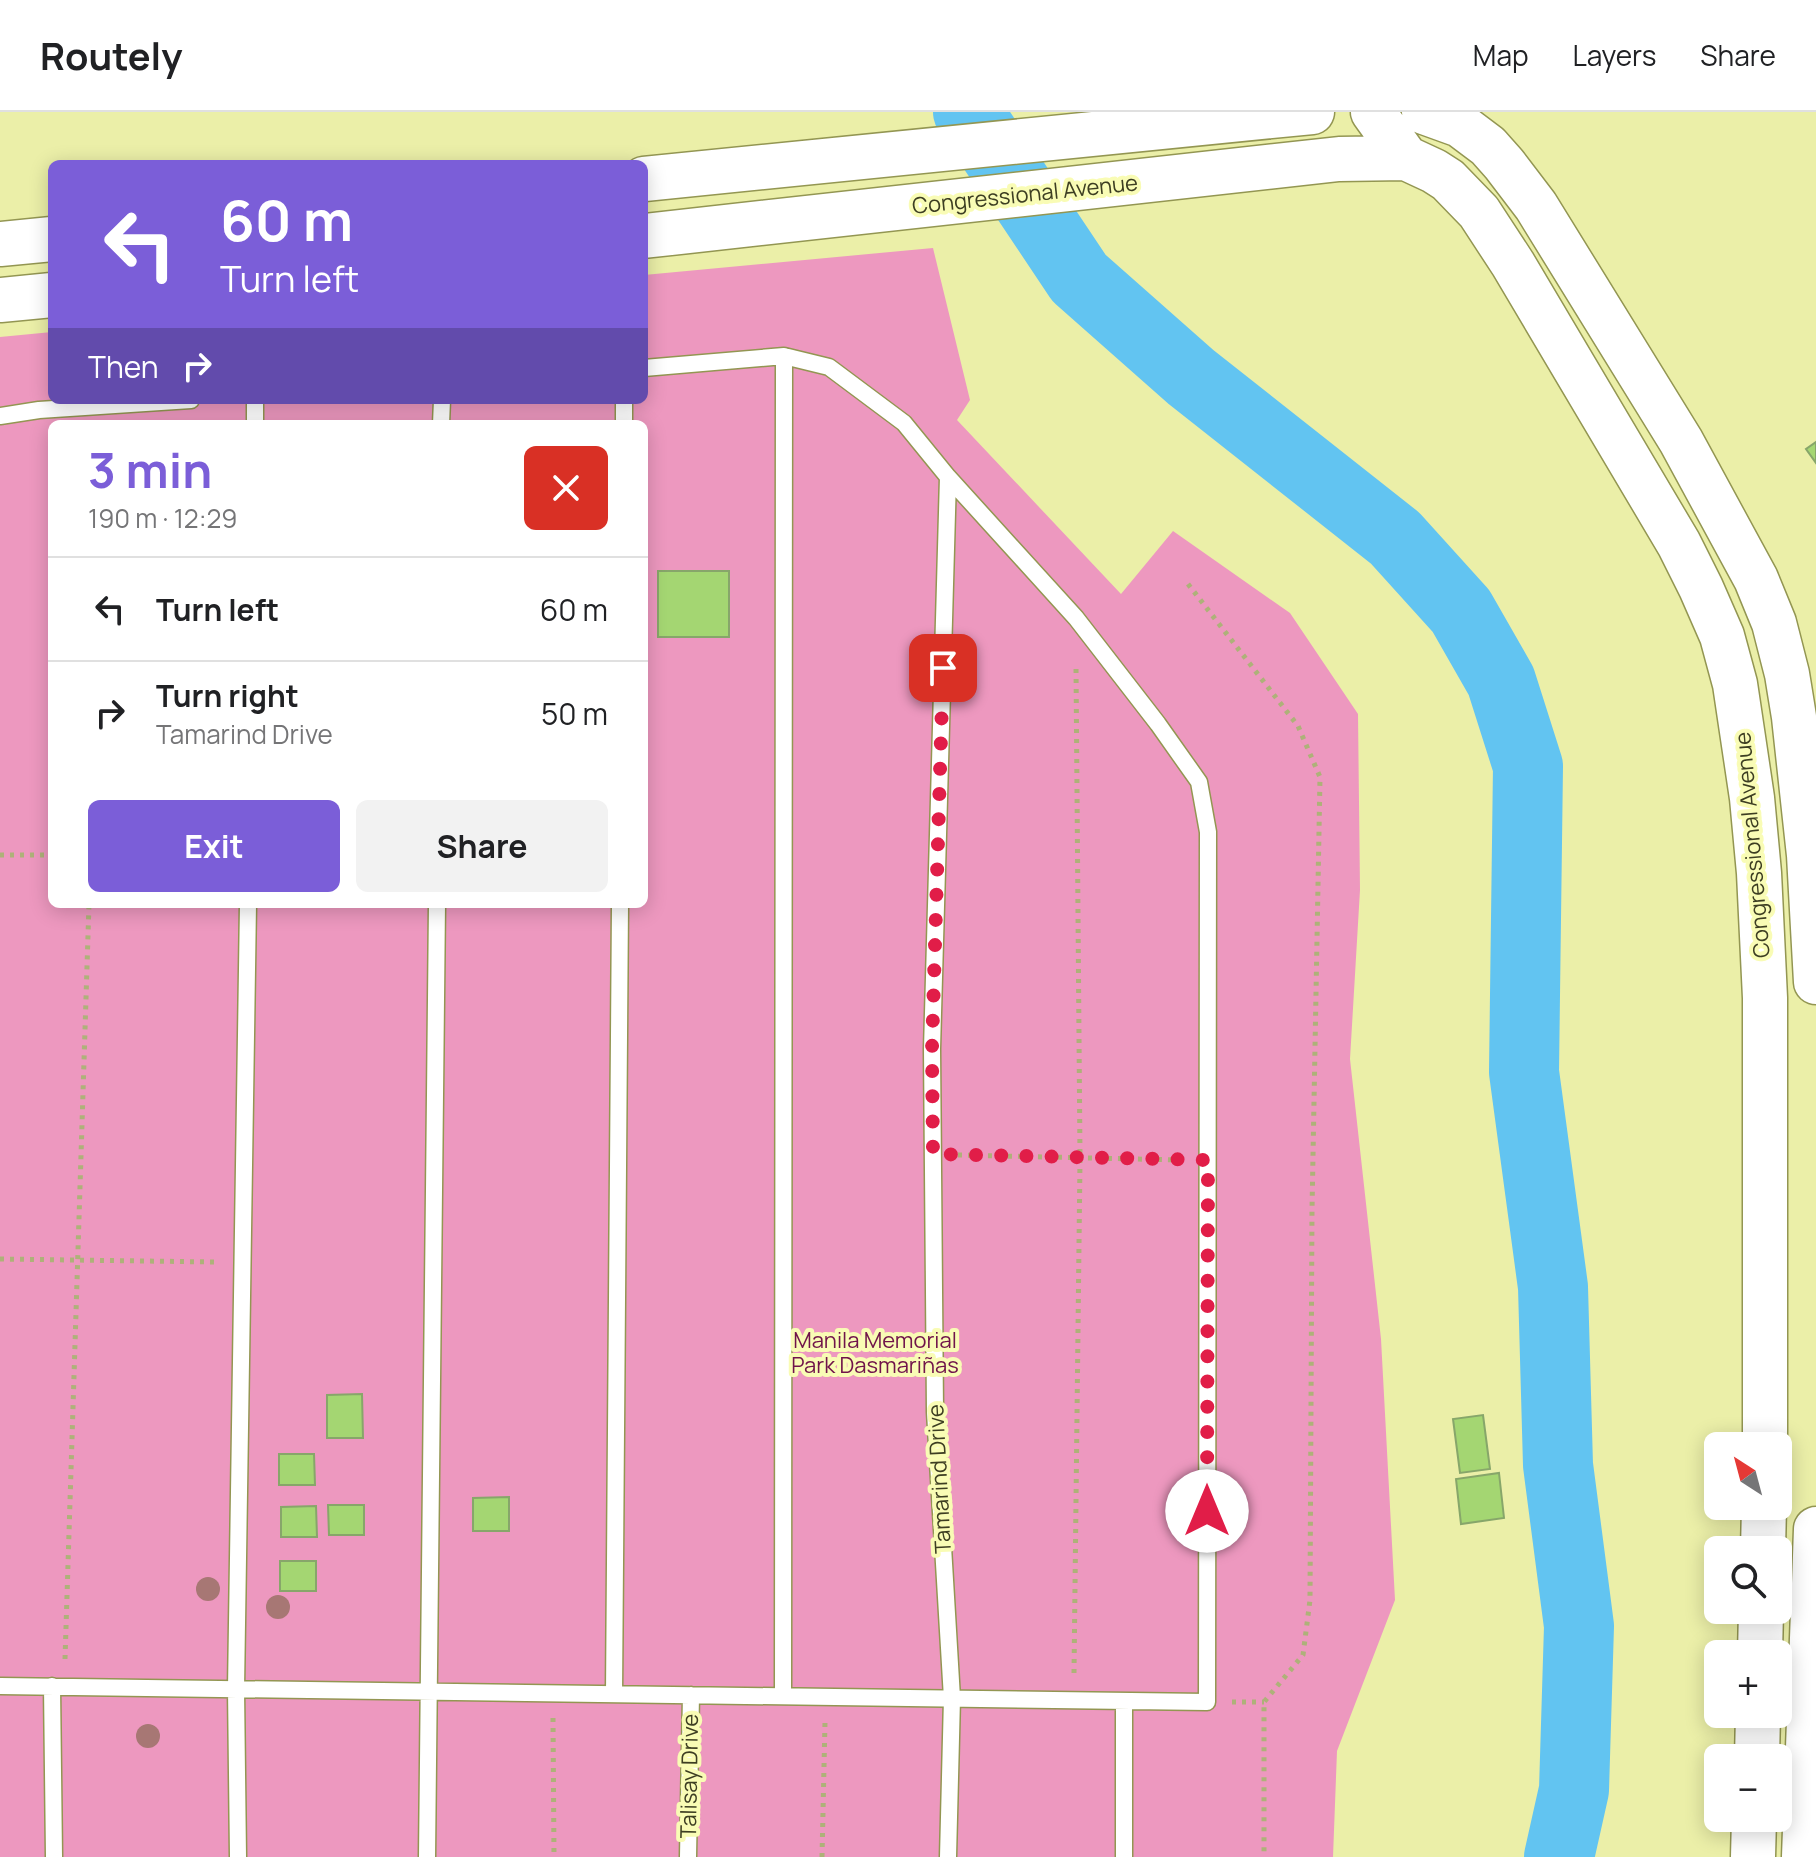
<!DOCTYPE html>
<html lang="en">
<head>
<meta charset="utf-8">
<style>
	:root { --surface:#fff; --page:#f2f2f2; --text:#202124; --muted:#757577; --line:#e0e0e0; --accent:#7b5ed8 }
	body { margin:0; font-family:Manrope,sans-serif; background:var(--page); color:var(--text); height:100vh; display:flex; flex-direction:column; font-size:30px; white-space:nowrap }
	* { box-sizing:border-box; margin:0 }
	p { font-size:26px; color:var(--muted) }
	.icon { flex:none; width:44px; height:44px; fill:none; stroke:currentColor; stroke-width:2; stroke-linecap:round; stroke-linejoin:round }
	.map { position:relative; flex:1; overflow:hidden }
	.drawer { position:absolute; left:48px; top:308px; width:600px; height:488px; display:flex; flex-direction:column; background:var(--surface); border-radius:12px; box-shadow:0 4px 20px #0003 }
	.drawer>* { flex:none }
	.top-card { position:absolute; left:48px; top:48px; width:600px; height:244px; border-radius:12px; box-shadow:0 4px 20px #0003; background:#7b5ed8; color:#fff; overflow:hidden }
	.needle { width:52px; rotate:324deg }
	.controls { position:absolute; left:1704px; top:1320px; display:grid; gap:16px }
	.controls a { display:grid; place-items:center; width:88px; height:88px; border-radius:12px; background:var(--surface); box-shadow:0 4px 20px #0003; font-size:40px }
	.pin { position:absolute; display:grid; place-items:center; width:68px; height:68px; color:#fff; margin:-34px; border-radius:16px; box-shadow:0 4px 12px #0006 }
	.me { position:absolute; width:88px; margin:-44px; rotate:0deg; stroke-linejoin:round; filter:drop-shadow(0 0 6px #0008) }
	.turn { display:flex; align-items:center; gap:28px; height:168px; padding:0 40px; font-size:36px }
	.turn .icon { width:104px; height:104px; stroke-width:2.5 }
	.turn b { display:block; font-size:56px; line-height:68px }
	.then { display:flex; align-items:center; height:76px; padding:0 40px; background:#0003; gap:16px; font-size:30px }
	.round { display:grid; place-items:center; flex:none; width:84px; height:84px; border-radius:12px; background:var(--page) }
	.headline { display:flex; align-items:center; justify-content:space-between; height:136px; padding:0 40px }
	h1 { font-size:48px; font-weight:700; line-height:60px; color:var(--accent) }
	.action { display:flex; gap:16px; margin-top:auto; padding:16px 40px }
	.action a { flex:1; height:92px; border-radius:12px; background:var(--accent); color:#fff; font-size:32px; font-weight:700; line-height:92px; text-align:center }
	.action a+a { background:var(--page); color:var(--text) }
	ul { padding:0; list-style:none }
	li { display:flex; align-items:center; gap:24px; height:104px; padding:0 40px; border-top:2px solid var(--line) }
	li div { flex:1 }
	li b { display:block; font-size:30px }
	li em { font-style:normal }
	header { display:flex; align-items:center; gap:48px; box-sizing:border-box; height:112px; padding:0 40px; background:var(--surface); border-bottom:2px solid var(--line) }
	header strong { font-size:38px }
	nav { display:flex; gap:44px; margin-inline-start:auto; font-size:28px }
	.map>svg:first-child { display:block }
	.green { fill:#ed98bf; fill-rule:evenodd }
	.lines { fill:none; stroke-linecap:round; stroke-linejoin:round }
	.river { stroke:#62c4f1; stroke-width:70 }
	.building { fill:#a4d672; stroke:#87a66a; stroke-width:2 }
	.service-casing { stroke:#939652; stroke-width:19 }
	.secondary-casing { stroke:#939652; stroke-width:47 }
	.path { stroke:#aeb179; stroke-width:5; stroke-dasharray:4 6; stroke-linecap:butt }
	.service { stroke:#fff; stroke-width:16 }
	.secondary { stroke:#fff; stroke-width:44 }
	.tree { fill:#a77774 }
	.route { stroke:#e11d48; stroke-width:14; stroke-dasharray:0 25.2 }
	.labels { text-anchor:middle; stroke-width:8; stroke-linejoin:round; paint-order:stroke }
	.street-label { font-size:22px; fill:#3d3e22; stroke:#f9fcb5 }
	.park-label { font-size:22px; fill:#70144a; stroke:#f9fcb5 }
</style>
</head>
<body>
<header>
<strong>Routely</strong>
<nav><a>Map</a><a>Layers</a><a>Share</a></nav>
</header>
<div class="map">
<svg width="1816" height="1745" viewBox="0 0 1816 1745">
	<rect width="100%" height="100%" fill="#ebefa8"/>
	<path class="green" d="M933,136L970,288L957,308L1121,482L1173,419L1290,501L1358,602L1360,778L1350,947L1381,1227L1395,1488L1337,1639L1333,1745H0V225L52,220V288H644V163ZM52,312H644V792H52Z"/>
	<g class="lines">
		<path class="river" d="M968,0L1079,166L1191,265L1395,426L1461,499L1501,569L1528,654L1524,960L1553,1175L1558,1353L1579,1514L1574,1678L1559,1745"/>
	</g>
	<path class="building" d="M1816,330V351L1806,337Z
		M658,459H729V525H658Z
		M362,1282L363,1326H327V1283Z
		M1483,1303L1490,1357L1460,1361L1453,1307Z
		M279,1342H314L315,1373H279Z
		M1499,1361L1504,1406L1461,1412L1456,1367Z
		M509,1385V1419H473V1386Z
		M328,1393H364V1423H329Z
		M316,1394L317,1425H281V1395Z
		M280,1449H316V1479H280Z"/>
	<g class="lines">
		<g class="service-casing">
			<path id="service" d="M0,304L39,298L191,288
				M255,312V288
				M441,312L442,288
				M624,312V288
				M0,1574L1207,1590L1208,720L1199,670L1158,612L1076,506L948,365L904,311L829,255L784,244L644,256
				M52,1574L54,1745
				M614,1582L620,792
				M783,1584L784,244
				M238,1745L236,1577L248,792
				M427,1745L437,792
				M688,1745L691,1583
				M948,1745L952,1586L935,1300L932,937L948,365
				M1124,1745V1589"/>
		</g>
		<g class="secondary-casing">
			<path id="secondary" d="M1373,0L1406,46
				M1424,0L1460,13L1488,34L1504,52L1536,94L1681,329L1756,467L1774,511L1787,562L1794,605L1809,743L1816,870
				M644,67L1312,0
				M644,124L1339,47L1406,46L1434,59L1448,68L1479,100L1513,152L1679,432L1701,476L1722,524L1735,572L1752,686L1759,761L1765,886V1334
				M0,132L52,127
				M0,188L52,183
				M1763,1438L1764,1394
				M1760,1542L1761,1498
				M1757,1646L1758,1602
				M1753,1745L1754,1706
				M1804,1745L1816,1417"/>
		</g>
		<path class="path" d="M1188,472L1298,614L1320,665L1312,1098L1310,1488L1303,1543L1264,1590V1745
			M0,743H52
			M958,1043L1180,1048
			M0,1147L215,1150
			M65,1547L89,792
			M1074,1561L1080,1047L1076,555
			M1232,1590H1264
			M553,1606L554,1745
			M822,1745L825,1610"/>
		<use href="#service" class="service"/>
		<use href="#secondary" class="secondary"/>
	</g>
	<g class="tree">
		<circle cx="208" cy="1477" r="12"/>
		<circle cx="278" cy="1495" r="12"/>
		<circle cx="148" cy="1624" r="12"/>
	</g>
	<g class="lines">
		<path class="route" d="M943,556L932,937L933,1042L1208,1048L1207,1399"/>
	</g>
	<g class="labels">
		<g class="street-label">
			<text transform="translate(1025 82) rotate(-6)" y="8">Congressional Avenue</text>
			<text transform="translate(1752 733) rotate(-95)" y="8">Congressional Avenue</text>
			<text transform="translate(939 1367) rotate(-93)" y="8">Tamarind Drive</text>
			<text transform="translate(689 1664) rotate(-89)" y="8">Talisay Drive</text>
		</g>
		<g class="park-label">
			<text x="875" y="1236">Manila Memorial<tspan x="875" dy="25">Park Dasmariñas</tspan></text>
		</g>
	</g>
</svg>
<div class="controls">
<a><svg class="needle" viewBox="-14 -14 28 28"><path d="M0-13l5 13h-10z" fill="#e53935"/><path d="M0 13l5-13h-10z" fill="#757577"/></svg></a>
<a><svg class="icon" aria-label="search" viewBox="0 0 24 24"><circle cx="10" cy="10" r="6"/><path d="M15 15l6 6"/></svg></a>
<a>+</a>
<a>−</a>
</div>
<div class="pin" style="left:943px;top:556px;background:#d93025"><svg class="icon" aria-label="arrive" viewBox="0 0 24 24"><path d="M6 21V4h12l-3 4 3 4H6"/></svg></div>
<svg class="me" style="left:1207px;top:1399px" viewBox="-20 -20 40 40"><circle r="19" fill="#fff"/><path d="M0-13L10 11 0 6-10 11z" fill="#e11d48"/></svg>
<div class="top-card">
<div class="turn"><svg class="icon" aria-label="left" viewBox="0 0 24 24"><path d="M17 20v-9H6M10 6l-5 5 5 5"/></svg><div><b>60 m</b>Turn left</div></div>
<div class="then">Then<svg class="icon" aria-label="right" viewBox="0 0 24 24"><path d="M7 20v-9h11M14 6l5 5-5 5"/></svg></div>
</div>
<section class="drawer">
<div class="headline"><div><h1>3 min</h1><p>190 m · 12:29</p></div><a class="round" style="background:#d93025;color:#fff"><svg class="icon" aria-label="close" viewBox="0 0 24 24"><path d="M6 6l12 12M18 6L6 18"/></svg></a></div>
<ul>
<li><svg class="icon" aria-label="left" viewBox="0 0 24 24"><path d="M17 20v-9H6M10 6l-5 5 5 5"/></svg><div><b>Turn left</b></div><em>60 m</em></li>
<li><svg class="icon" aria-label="right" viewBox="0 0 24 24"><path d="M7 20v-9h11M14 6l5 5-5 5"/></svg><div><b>Turn right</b><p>Tamarind Drive</p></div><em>50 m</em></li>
</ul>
<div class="action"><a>Exit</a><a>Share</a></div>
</section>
</div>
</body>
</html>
